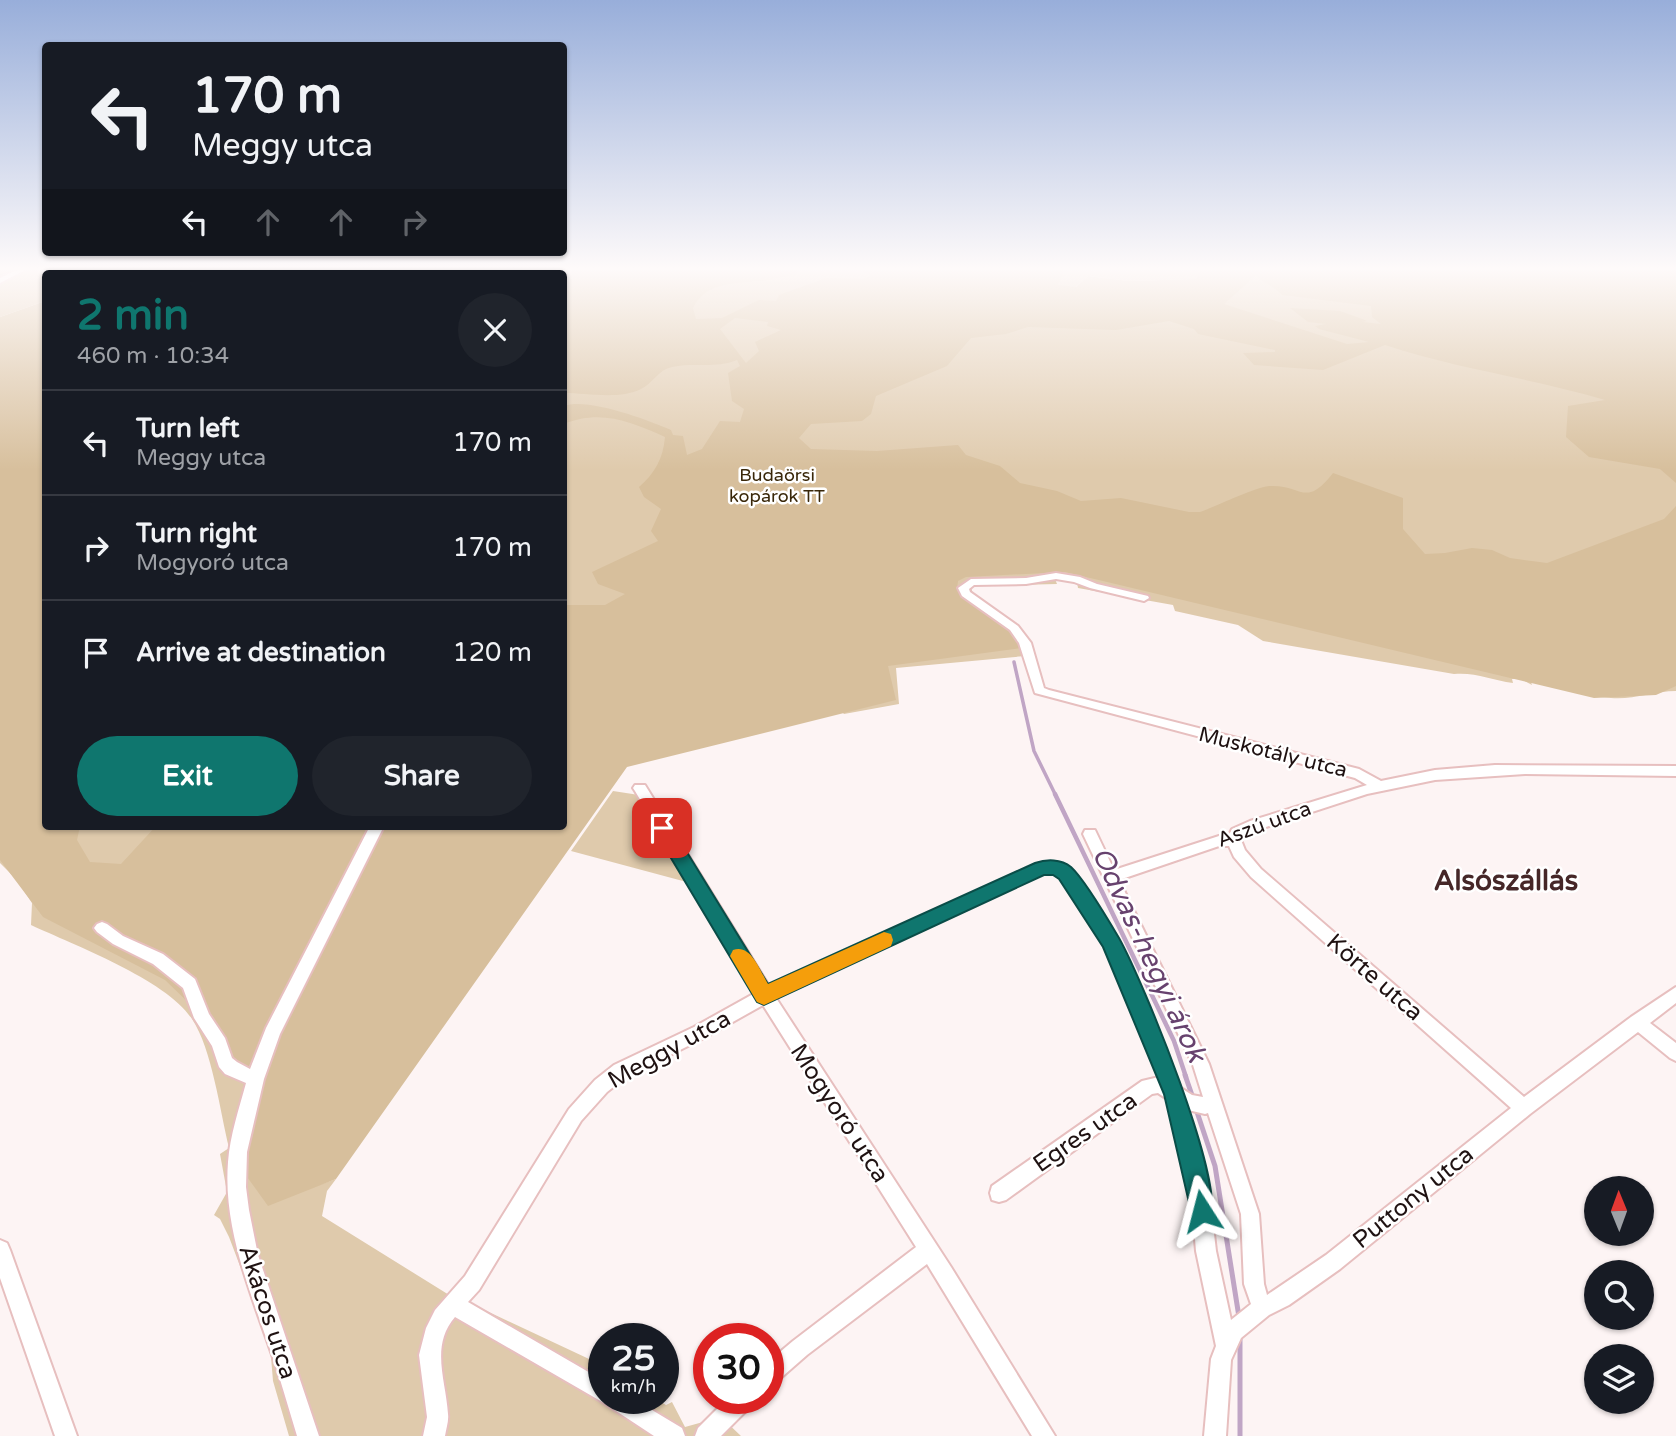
<!DOCTYPE html>
<html lang="en">
<head>
<meta charset="utf-8">
<style>
	:root { --surface:#171b24; --page:#20242c; --text:#f1f3f6; --muted:#9ea1a6; --line:#363941; --accent:#0f766e }
	body { margin:0; font-family:"Varela Round",sans-serif; background:var(--page); color:var(--text); height:100vh; display:flex; flex-direction:column; font-size:26px; white-space:nowrap }
	* { box-sizing:border-box; margin:0 }
	p { font-size:23px; color:var(--muted) }
	.icon { flex:none; width:38px; height:38px; fill:none; stroke:currentColor; stroke-width:2; stroke-linecap:round; stroke-linejoin:round }
	.map { position:relative; flex:1; overflow:hidden }
	.sheet { position:absolute; left:42px; top:270px; width:525px; height:560px; display:flex; flex-direction:column; background:var(--surface); border-radius:7px; box-shadow:0 2px 5px #0004 }
	.sheet>* { flex:none }
	.hud { position:absolute; left:42px; top:42px; width:525px; height:214px; border-radius:7px; box-shadow:0 2px 5px #0004; background:#171b24; color:var(--text); overflow:hidden }
	.needle { width:46px; rotate:359deg }
	.fabs { position:absolute; left:1584px; top:1176px; display:grid; gap:14px }
	.fabs a { display:grid; place-items:center; width:70px; height:70px; border-radius:50%; background:var(--surface); box-shadow:0 2px 5px #0004; font-size:35px }
	.speed { position:absolute; left:588px; top:1323px; display:flex; gap:14px; font-size:35px; font-weight:700; text-align:center }
	.speed>* { display:grid; place-content:center; width:91px; height:91px; border-radius:50%; background:var(--surface); box-shadow:0 2px 5px #0004; line-height:1 }
	.speed small { font-size:18px; font-weight:400 }
	.speed .limit { border:10px solid #d22; background:#fff; color:#111 }
	.pin { position:absolute; display:grid; place-items:center; width:60px; height:60px; color:#fff; margin:-30px; border-radius:14px; box-shadow:0 4px 10px #0006 }
	.me { position:absolute; width:77px; margin:-38px; rotate:351deg; stroke-linejoin:round; filter:drop-shadow(0 0 5px #0008) }
	.turn { display:flex; align-items:center; gap:24px; height:147px; padding:0 35px; font-size:32px }
	.turn .icon { width:91px; height:91px; stroke-width:2.5 }
	.turn b { display:block; font-size:49px; line-height:60px }
	.lanes { display:flex; align-items:center; height:66px; padding:0 35px; background:#0003; justify-content:center; gap:35px; direction:ltr }
	.lanes .off { opacity:.35 }
	.round { display:grid; place-items:center; flex:none; width:74px; height:74px; border-radius:37px; background:var(--page) }
	.headline { display:flex; align-items:center; justify-content:space-between; height:119px; padding:0 35px }
	h1 { font-size:42px; font-weight:700; line-height:52px; color:var(--accent) }
	.action { display:flex; gap:14px; margin-top:auto; padding:14px 35px }
	.action a { flex:1; height:80px; border-radius:42px; background:var(--accent); color:#fff; font-size:28px; font-weight:700; line-height:80px; text-align:center }
	.action a+a { background:var(--page); color:var(--text) }
	ul { padding:0; list-style:none }
	li { display:flex; align-items:center; gap:21px; height:105px; padding:0 35px; border-top:2px solid var(--line) }
	li div { flex:1 }
	li b { display:block; font-size:26px }
	li em { font-style:normal }
	.map>svg:first-child { display:block }
	.green { fill:#dfcaac }
	.forest { fill:#d7bf9c; fill-rule:evenodd }
	.lines { fill:none; stroke-linecap:round; stroke-linejoin:round }
	.stream-far3 { stroke:#c0a5c5; stroke-width:2 }
	.stream-far2 { stroke:#c0a5c5; stroke-width:3.5 }
	.stream-far1 { stroke:#c0a5c5; stroke-width:4.5 }
	.stream { stroke:#c0a5c5; stroke-width:5 }
	.minor-casing { stroke:#e7bfbf; stroke-width:4 }
	.minor { fill:#fff; fill-rule:evenodd }
	.route { fill:#0f766e; stroke:#0a4d48; stroke-width:2 }
	.slow { fill:#f59e0b }
	.labels { text-anchor:middle; stroke-width:5; stroke-linejoin:round; paint-order:stroke }
	.far-park-label { font-size:18px; fill:#392709; stroke:#fff }
	.street-label { font-size:21px; fill:#1f1212; stroke:#fff }
	.near-street-label { font-size:24px; fill:#1f1212; stroke:#fff }
	.district-label { font-size:28px; font-weight:bold; fill:#462728; stroke:#fff }
	.near-water-label { font-size:28px; font-style:italic; fill:#67426e; stroke:#fff }
</style>
</head>
<body>
<div class="map">
<svg width="1676" height="1436" viewBox="0 0 1676 1436">
	<rect width="100%" height="100%" fill="#fdf4f4"/>
	<path class="green" d="M0,270H110L103,273H46L45,301L0,317Z
		M132,270H1201L1197,279L1129,281L1088,276L1076,287H1062L1223,304L1256,276L1676,377V691C1654,691 1633,700 1611,698C1584,696 1559,688 1531,682L1532,685L1521,679H1512L1513,683C1492,680 1475,672 1454,674L1263,641L1238,625L1175,611L1173,605L1078,588L1077,582L1055,579L1057,584L971,586L973,595L962,596L1021,641L1025,656L896,668L899,704L844,714L842,712L624,758L564,820V273H124Z
		M0,324L46,826H560L319,1185L336,1179L327,1191L322,1216L454,1298L476,1306L604,1366V1398H655L666,1405L672,1402L685,1427L721,1417L741,1436H289L273,1381L270,1345L229,1237L220,1219L214,1215L227,1192L220,1154L229,1148C220,1111 212,1049 192,1019C167,980 74,945 31,925L32,903L16,879L0,863Z
		M613,791L639,795L694,884L571,851Z"/>
	<path class="forest" d="M110,270H796L797,274C784,277 771,280 758,281C733,284 706,282 693,308L696,319L722,318L759,300L776,301L779,295L826,278L863,279L871,276L859,270H1065L1058,285L1076,287L1088,276L1129,281L1196,279L1201,270H1676V483L1660,469L1589,457L1566,437L1568,406L1605,400C1532,378 1457,369 1385,345L1323,370L1254,365L1243,353L1275,352V350L1198,334L1194,329L1169,321L1116,330L1028,327L1006,334L971,338L947,366L876,396L871,414L862,421L811,424L799,438L811,449L877,451L958,445L966,455L1000,466L1020,483L1057,491L1081,501L1121,498L1189,512H1200C1217,506 1253,488 1269,486C1302,484 1305,509 1333,473L1403,498V529L1425,554L1445,553L1472,548L1492,550L1510,558L1547,563L1664,519L1676,506V686L1656,695L1594,698L1065,572L966,577L958,581L957,589L961,595L1009,630L1021,648L888,666L896,700L627,767L336,1179L268,1206L237,1163L244,1083L223,1070L194,1008L165,980L43,917L0,860V317L45,301L46,826H80L77,840L90,862L121,864L156,826H564V605H605L625,594L598,584L592,572L658,541L651,531L661,509L644,497L639,487C655,473 663,459 665,437C631,422 601,409 564,424V406C587,397 648,420 671,430L673,435L683,436L687,455L702,449L720,421L740,422L744,409L732,401L728,373L740,366L737,360C715,369 695,362 672,367C658,370 653,383 641,389C619,400 587,393 564,393V273H103ZM1256,276C1265,284 1274,286 1282,295L1371,306L1372,317L1381,324L1363,322L1367,321L1365,320L1340,311L1290,308L1308,322L1326,324L1315,326L1319,329L1369,342L1347,344L1224,304ZM735,318L768,322L767,326L781,330L755,342L759,351L746,363L720,329Z"/>
	<g class="lines">
		<path class="stream-far3" d="M0,276L15,270"/>
		<path class="stream-far2" d="M1014,662L1034,751L1056,796"/>
		<path class="stream-far1" d="M1055,794L1174,1041L1186,1077"/>
		<path class="stream" d="M1185,1075L1193,1098
			M1196,1109L1215,1166L1239,1317
			M1240,1335V1436"/>
		<g class="minor-casing">
			<path id="minor" d="M17,270H25L0,283V278Z
				M1056,573L1080,577L1097,584L1148,596L1149,598L1144,601L1090,588L1074,582L1056,579L1026,584L974,585L969,589L970,592L1018,626L1031,643L1044,688L1049,690L1359,769L1381,781L1435,770L1495,765L1676,766V776L1525,774L1435,780L1367,794L1260,829L1242,836L1241,840L1245,850L1261,869L1524,1097L1631,1017L1676,987V1003L1650,1023L1676,1043V1061L1670,1058L1638,1032L1530,1114L1340,1269L1289,1305L1269,1315L1241,1338L1231,1360L1226,1436H1204L1211,1359L1216,1346L1196,1251L1191,1191L1167,1099L1158,1093L1152,1094L1006,1200L999,1202L992,1200L990,1193L992,1186L1142,1081L1159,1077L1105,946L1061,878L1054,873H1044L776,998L951,1267L1055,1436H1032L927,1264L807,1355L775,1383L768,1386V1362L793,1341L916,1247L763,1005L706,1037L626,1077L607,1092L581,1121L479,1290L468,1302L604,1381V1398H632L682,1428L685,1436H654L604,1403L455,1317C430,1346 446,1380 448,1414C449,1421 446,1429 445,1436H423L427,1417L419,1355L426,1328L435,1310L465,1276L569,1109L595,1080L614,1065L694,1027L755,993L635,791L633,788L635,785H645L769,986L1037,864C1051,860 1060,862 1071,870L1116,939L1181,1088L1192,1095L1203,1097L1193,1065L1083,834L1085,830H1095L1114,870L1219,836L1229,835L1232,829L1250,821L1367,785L1355,778L1035,693L1019,643L1010,630L962,596L958,588L971,579L1026,578ZM1219,846H1229L1234,857L1251,877L1511,1108L1326,1255L1267,1295L1264,1284L1259,1214L1209,1064L1119,880ZM1188,1110L1205,1114L1208,1113L1241,1214L1244,1284L1251,1304L1231,1320L1216,1251L1209,1191Z
				M370,826H384L280,1034L264,1079L247,1152L246,1187L249,1210L258,1255L319,1436H297C288,1407 280,1377 270,1349C249,1288 223,1227 228,1162C230,1135 239,1109 246,1083L225,1074L219,1067L212,1046L194,1018L183,988L153,964L113,944L97,932L94,928L97,924L102,922L107,924L123,936L163,954L195,979L209,1014L225,1038L232,1058L237,1062L250,1069L266,1028Z
				M0,1240L7,1243L10,1250L77,1436H55L0,1278Z
				M728,1398H754L751,1406L721,1436H695L698,1428Z"/>
		</g>
		<use href="#minor" class="minor"/>
	</g>
	<linearGradient id="sky" x2="0" y2="1"><stop stop-color="#98aeda"/><stop offset="0.57" stop-color="#fefafa"/><stop offset="1" stop-color="#fefafa" stop-opacity="0"/></linearGradient>
	<rect width="1676" height="471" fill="url(#sky)"/>
	<path class="route" d="M662,821L669,823L768,984L1035,863C1047,859 1061,859 1071,867C1084,879 1109,921 1119,938C1142,979 1226,1182 1210,1220L1202,1223L1193,1220L1164,1094L1103,947L1059,879L1053,875H1044L764,1005L757,1002L653,828L656,823Z"/>
	<path class="slow" d="M884,932L891,934L893,940L891,946L764,1005L757,1002L730,956L733,950C751,943 760,971 768,984Z"/>
	<g class="labels">
		<g class="far-park-label">
			<text x="777" y="481">Budaörsi<tspan x="777" dy="21">kopárok TT</tspan></text>
		</g>
		<g class="street-label">
			<text transform="translate(1273 752) rotate(14)" y="7">Muskotály utca</text>
			<text transform="translate(1264 824) rotate(-20)" y="7">Aszú utca</text>
		</g>
		<g class="near-street-label">
			<text transform="translate(1375 977) rotate(41)" y="8">Körte utca</text>
			<text transform="translate(669 1049) rotate(-29)" y="8">Meggy utca</text>
			<text transform="translate(840 1113) rotate(57)" y="8">Mogyoró utca</text>
			<text transform="translate(1085 1132) rotate(-35)" y="8">Egres utca</text>
			<text transform="translate(1413 1197) rotate(-39)" y="8">Puttony utca</text>
			<text transform="translate(268 1312) rotate(72)" y="8">Akácos utca</text>
		</g>
		<g class="district-label">
			<text x="1506" y="890">Alsószállás</text>
		</g>
		<g class="near-water-label">
			<text transform="translate(1150 954) rotate(65)" y="10">Odvas-hegyi árok</text>
		</g>
	</g>
</svg>
<div class="fabs">
<a><svg class="needle" viewBox="-14 -14 28 28"><path d="M0-13l5 13h-10z" fill="#e53935"/><path d="M0 13l5-13h-10z" fill="#9ea1a6"/></svg></a>
<a><svg class="icon" aria-label="search" viewBox="0 0 24 24"><circle cx="10" cy="10" r="6"/><path d="M15 15l6 6"/></svg></a>
<a><svg class="icon" aria-label="layers" viewBox="0 0 24 24"><path d="M12 4l9 5-9 5-9-5zM3 14l9 5 9-5"/></svg></a>
</div>
<div class="speed"><div>25<small>km/h</small></div><div class="limit">30</div></div>
<div class="pin" style="left:662px;top:828px;background:#d93025"><svg class="icon" aria-label="arrive" viewBox="0 0 24 24"><path d="M6 21V4h12l-3 4 3 4H6"/></svg></div>
<svg class="me" style="left:1202px;top:1211px" viewBox="-20 -20 40 40"><path d="M0-17L14 15 0 8-14 15z" fill="#0f766e" stroke="#fff" stroke-width="4"/></svg>
<div class="hud">
<div class="turn"><svg class="icon" aria-label="left" viewBox="0 0 24 24"><path d="M17 20v-9H6M10 6l-5 5 5 5"/></svg><div><b>170 m</b>Meggy utca</div></div>
<div class="lanes"><svg class="icon" aria-label="left" viewBox="0 0 24 24"><path d="M17 20v-9H6M10 6l-5 5 5 5"/></svg><svg class="icon off" aria-label="ahead" viewBox="0 0 24 24"><path d="M12 20V5M6 11l6-6 6 6"/></svg><svg class="icon off" aria-label="ahead" viewBox="0 0 24 24"><path d="M12 20V5M6 11l6-6 6 6"/></svg><svg class="icon off" aria-label="right" viewBox="0 0 24 24"><path d="M7 20v-9h11M14 6l5 5-5 5"/></svg></div>
</div>
<section class="sheet">
<div class="headline"><div><h1>2 min</h1><p>460 m · 10:34</p></div><a class="round"><svg class="icon" aria-label="close" viewBox="0 0 24 24"><path d="M6 6l12 12M18 6L6 18"/></svg></a></div>
<ul>
<li><svg class="icon" aria-label="left" viewBox="0 0 24 24"><path d="M17 20v-9H6M10 6l-5 5 5 5"/></svg><div><b>Turn left</b><p>Meggy utca</p></div><em>170 m</em></li>
<li><svg class="icon" aria-label="right" viewBox="0 0 24 24"><path d="M7 20v-9h11M14 6l5 5-5 5"/></svg><div><b>Turn right</b><p>Mogyoró utca</p></div><em>170 m</em></li>
<li><svg class="icon" aria-label="arrive" viewBox="0 0 24 24"><path d="M6 21V4h12l-3 4 3 4H6"/></svg><div><b>Arrive at destination</b></div><em>120 m</em></li>
</ul>
<div class="action"><a>Exit</a><a>Share</a></div>
</section>
</div>
</body>
</html>
